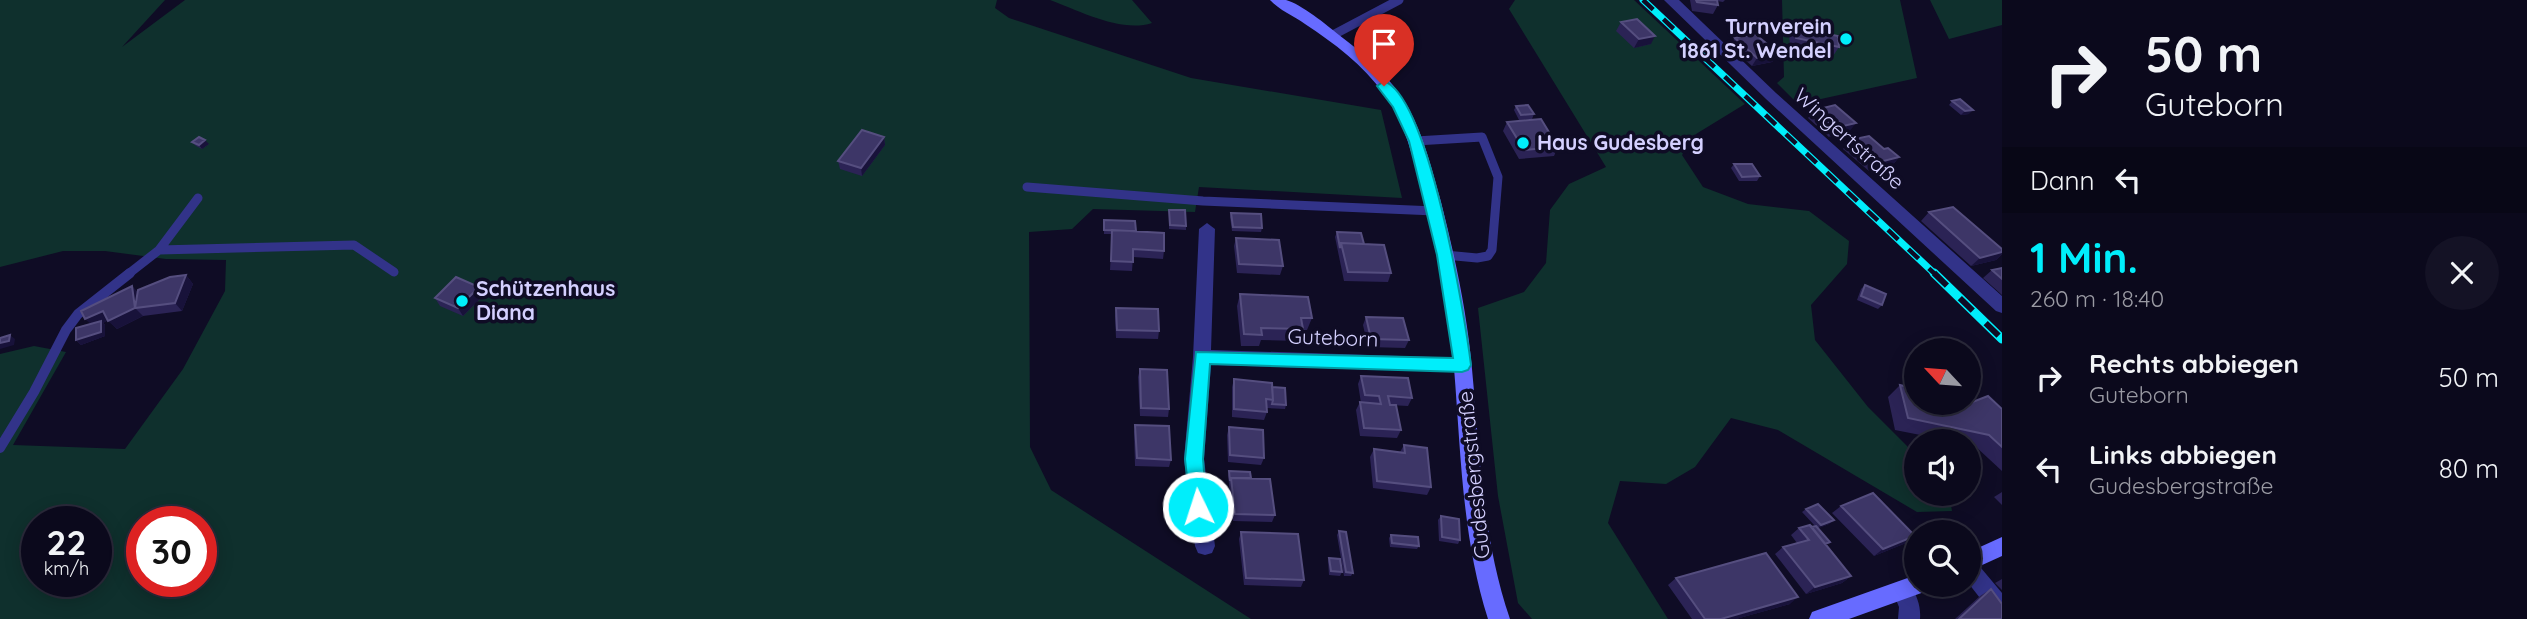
<!DOCTYPE html>
<html lang="de">
<head>
<meta charset="utf-8">
<style>
	:root { --surface:#0b091c; --page:#141225; --text:#f1f3f6; --muted:#9a9aa3; --line:#2b2a3b; --accent:#00eefb }
	body { margin:0; font-family:Quicksand,sans-serif; background:var(--page); color:var(--text); height:100vh; display:flex; flex-direction:column; font-size:26px; white-space:nowrap }
	* { box-sizing:border-box; margin:0 }
	p { font-size:23px; color:var(--muted) }
	.icon { flex:none; width:38px; height:38px; fill:none; stroke:currentColor; stroke-width:2; stroke-linecap:round; stroke-linejoin:round }
	.map { position:relative; flex:1; overflow:hidden }
	.drawer { display:flex; flex-direction:column; background:var(--surface); width:525px }
	.drawer>* { flex:none }
	.top-card { background:#0b091c; color:var(--text); overflow:hidden }
	.needle { width:46px; rotate:296deg }
	.controls { position:absolute; left:1904px; top:338px; display:grid; gap:14px }
	.controls a { display:grid; place-items:center; width:77px; height:77px; border-radius:50%; background:var(--surface); box-shadow:0 4px 18px #0003,0 0 0 2px var(--line); font-size:35px }
	.speed { position:absolute; left:21px; top:506px; display:flex; gap:14px; font-size:35px; font-weight:700; text-align:center }
	.speed>* { display:grid; place-content:center; width:91px; height:91px; border-radius:50%; background:var(--surface); box-shadow:0 4px 18px #0003,0 0 0 2px var(--line); line-height:1 }
	.speed small { font-size:18px; font-weight:400 }
	.speed .limit { border:10px solid #d22; background:#fff; color:#111 }
	.pin { position:absolute; display:grid; place-items:center; width:60px; height:60px; color:#fff; margin:-72px -30px; border-radius:50% 50% 50% 0; rotate:-45deg; box-shadow:0 0 7px #0007 }
	.pin .icon { rotate:45deg }
	.me { position:absolute; width:77px; margin:-38px; rotate:356deg; stroke-linejoin:round; filter:drop-shadow(0 0 5px #0008) }
	.turn { display:flex; align-items:center; gap:24px; height:147px; padding:0 28px; font-size:32px }
	.turn .icon { width:91px; height:91px; stroke-width:2.5 }
	.turn b { display:block; font-size:49px; line-height:60px }
	.then { display:flex; align-items:center; height:66px; padding:0 28px; background:#0003; gap:14px; font-size:26px }
	.round { display:grid; place-items:center; flex:none; width:74px; height:74px; border-radius:37px; background:var(--page) }
	.overview { display:flex; align-items:center; justify-content:space-between; height:119px; padding:0 28px }
	h1 { font-size:42px; font-weight:700; line-height:52px; color:var(--accent) }
	ul { padding:0; list-style:none }
	li { display:flex; align-items:center; gap:21px; height:91px; padding:0 28px }
	li div { flex:1 }
	li b { display:block; font-size:26px }
	li em { font-style:normal }
	main { display:flex; flex:1; min-height:0 }
	.map>svg:first-child { display:block }
	.green { fill:#0f302d; fill-rule:evenodd }
	.lines { fill:none; stroke-linecap:round; stroke-linejoin:round }
	.lane-far1 { stroke:#323389; stroke-width:9 }
	.lane { stroke:#323389; stroke-width:10 }
	.street { fill:#323389; fill-rule:evenodd }
	.secondary { fill:#676bff; fill-rule:evenodd }
	.rail-far1-casing { stroke:#00eefb; stroke-width:7 }
	.rail-casing { stroke:#00eefb; stroke-width:9 }
	.rail-far1 { stroke:#0f0c25; stroke-width:4.5; stroke-dasharray:14; stroke-linecap:butt }
	.rail { stroke:#0f0c25; stroke-width:6; stroke-dasharray:18; stroke-linecap:butt }
	.wall { fill:#2b2355 }
	.shaded-wall { fill:#18123a }
	.building { fill:#3d3667; stroke:#554e7f; stroke-width:2 }
	.route { fill:#00eefb; stroke:#009ba3; stroke-width:2 }
	.poi-dot { fill:#00eefb; stroke:#0f0c25; stroke-width:2.5 }
	.labels { text-anchor:middle; stroke-width:7; stroke-linejoin:round; paint-order:stroke }
	.poi-label { font-size:21px; font-weight:bold; fill:#d4d0ff; stroke:#0f0c25; text-anchor:start }
	.street-label { font-size:21px; fill:#d4d0ff; stroke:#0f0c25 }
</style>
</head>
<body>
<main>
<div class="map">
<svg width="2002" height="619" viewBox="0 0 2002 619">
	<rect width="100%" height="100%" fill="#0f0c25"/>
	<path class="green" d="M0,0H165L122,47L185,0H997L995,8L1009,18L1191,78L1381,110L1402,198L1199,187L1195,212L1093,209L1072,229L1029,232L1030,447L1051,490L1251,619H0V354L34,346L66,352L13,445L125,449L183,369L225,291L226,260L166,259L105,251H63L0,267ZM37,522H96V581H37ZM142,522H201V581H142Z
		M1050,0H1132L1152,23C1121,33 1080,11 1050,0Z
		M1515,0H1634L1745,104L1696,134L1682,155L1703,187L1748,204L1809,211L1849,241L1847,264L1811,305L1815,340L1868,407L1916,455V494H1949L1952,511L1917,512L1778,430L1731,418L1695,467L1666,484L1620,481L1608,523L1668,619H1532L1518,603L1498,496L1478,308L1524,292L1546,263L1550,210L1569,184L1606,167L1509,9Z
		M1782,0H1900L1917,78L1798,104L1777,83L1784,77Z
		M1930,0H2002V25L1949,39Z"/>
	<g class="lines">
		<path class="lane-far1" d="M1331,36L1399,0
			M1416,141L1482,137L1498,177L1492,250L1488,256L1477,258L1445,255
			M1027,187L1203,201L1435,211
			M159,250L354,245L394,272
			M127,275L159,250L198,198"/>
		<path class="lane" d="M0,448L34,392L66,330L78,314L130,273"/>
		<path class="street" d="M1664,0H1679L1776,93L2002,296V313L1996,311L1766,99Z
			M1207,223L1215,229L1211,350L1463,358L1469,360L1472,365L1469,370L1463,372L1211,365L1204,459L1215,546L1212,553L1205,555L1198,553L1195,546L1184,459L1193,357L1199,229Z
			M1969,559L1976,562L2002,593V619L1994,616L1969,584Z
			M1904,582L1911,585C1917,597 1921,606 1920,619H1898L1899,607L1893,592L1897,585Z"/>
		<path class="secondary" d="M1270,0C1275,0 1282,0 1286,0C1301,4 1327,25 1339,35C1366,55 1391,78 1408,107C1424,137 1432,170 1441,202C1455,257 1467,312 1472,369C1480,454 1482,537 1510,619H1488C1462,537 1461,454 1454,368C1449,312 1438,256 1424,202C1415,165 1407,125 1384,94C1363,65 1334,43 1305,24C1294,16 1279,10 1270,0Z
			M2002,537V556L1969,571V552Z
			M1916,575V584H1930L1927,591L1849,619H1809L1812,612Z"/>
		<g class="rail-far1-casing">
			<path id="rail-far1" d="M1643,0L1936,275"/>
		</g>
		<g class="rail-casing">
			<path id="rail" d="M1934,273L2002,339"/>
		</g>
		<use href="#rail-far1" class="rail-far1"/>
		<use href="#rail" class="rail"/>
	</g>
	<path class="wall" d="M1690,0H1725L1723,2L1717,1L1718,5L1713,14L1692,11Z
		M1621,22L1651,44L1634,48L1616,31Z
		M1795,27L1839,47L1833,56L1790,46L1789,35Z
		M1735,38L1778,53L1772,62L1752,66L1729,46Z
		M1952,101L1969,114L1961,115L1949,105Z
		M1516,106L1534,114L1532,119L1519,120L1514,110Z
		M1815,110L1849,132L1829,137L1808,118Z
		M1507,122L1558,147L1554,156L1519,159L1503,131Z
		M884,137L885,145L862,176L840,169L838,161Z
		M1850,140L1899,157L1892,166L1869,171L1843,149Z
		M192,142L209,144L202,149L196,146Z
		M1734,164L1760,176L1757,181H1739L1731,168Z
		M1169,210L1186,226V230L1169,229Z
		M1929,212L2002,249V254L1996,260L1971,266L1921,221Z
		M1231,213L1262,228L1261,232L1232,231L1230,217Z
		M1104,220L1136,232L1164,251L1163,259L1133,257L1132,271L1110,270L1112,234H1104Z
		M1337,232L1391,273L1388,282L1344,281L1335,237Z
		M1236,238L1283,266L1280,275L1237,273L1234,246Z
		M2002,268V295L1983,278L1992,270Z
		M186,275L193,284L182,311L143,316L117,329L108,320L103,323L105,325V336L81,345L76,340L90,324L132,286L138,293Z
		M1865,285L1882,305L1878,309L1857,300L1861,289Z
		M479,287L484,295L463,316L440,306L435,298Z
		M1240,294L1312,318L1307,330H1303L1299,341L1261,340L1259,346H1241L1237,306Z
		M1116,308L1159,331L1158,339L1116,338L1115,316Z
		M1366,317L1409,340L1405,348L1368,347L1363,325Z
		M1140,369L1169,409L1168,417L1140,416L1138,377Z
		M1361,376L1412,398L1408,406L1390,405L1401,430L1397,438L1360,436L1356,410L1360,402L1361,403L1358,384Z
		M1234,379L1272,387L1286,405L1285,409L1267,408V412L1264,420L1232,417V387Z
		M1900,385L1916,402L2002,409V471L1975,446L1969,445V441H1951L1895,430L1888,397Z
		M1135,425L1171,460L1169,467L1135,466L1134,432Z
		M1229,427L1264,458L1261,465L1228,462L1227,435Z
		M1404,445L1431,487L1427,495L1373,488L1370,457L1374,449L1400,452Z
		M1229,471L1251,478L1275,515L1272,522L1233,521L1228,475Z
		M2002,492V505L1994,497Z
		M1841,506L1915,536L1906,543L1874,556L1832,513Z
		M1806,509L1834,520L1829,524L1818,528L1830,542L1826,545L1851,576L1842,583L1806,594L1775,554L1783,547L1797,543L1791,535L1799,528L1815,526L1802,512Z
		M1441,516L1460,540L1458,544L1439,541L1438,520Z
		M1339,531L1353,573L1351,576H1344L1337,535Z
		M1241,532L1304,580L1301,587L1244,585L1239,539Z
		M1391,535L1419,546L1417,549L1390,547L1389,538Z
		M1329,558L1342,572L1340,576L1329,575L1328,561Z
		M1676,578L1790,604L1736,619H1692L1668,585Z
		M2002,579V590L1995,583Z
		M1991,589L2002,619H1955L1980,596Z"/>
	<path class="shaded-wall" d="M1655,36L1651,44L1634,48L1639,39Z
		M1778,53L1772,62L1752,66L1757,58Z
		M1973,110L1969,114L1961,115L1965,111Z
		M1856,123L1849,132L1829,137L1835,128Z
		M884,137L885,145L862,176L861,168Z
		M205,140L209,144L202,149L199,145Z
		M1899,157L1892,166L1869,171L1876,163Z
		M2002,252V254L1996,260L1971,266L1980,258Z
		M186,275L193,284L182,311L175,303Z
		M132,286L139,294L135,308Z
		M479,287L484,295L463,316L458,308Z
		M135,308L143,316L117,329L108,321Z
		M103,311L111,319L103,323L105,325V336L81,345L76,340L94,327L85,319Z
		M10,335L15,339L14,345L0,349V343Z
		M1834,520L1829,524L1817,529L1821,525Z
		M1915,536L1906,543L1874,556L1883,549Z
		M1851,576L1842,583L1806,594L1815,587Z
		M1798,597L1790,604L1736,619H1721Z"/>
	<path class="building" d="M1696,0H1717L1718,5L1697,2Z
		M1637,19L1655,36L1639,39L1621,22Z
		M1795,27L1838,36L1839,47L1796,38Z
		M1755,34L1778,53L1757,58L1735,38Z
		M1960,99L1973,110L1965,111L1952,101Z
		M1528,105L1534,114L1521,115L1516,106Z
		M1835,105L1856,123L1835,128L1815,110Z
		M1541,119L1558,147L1524,150L1507,122Z
		M862,130L884,137L861,168L838,161Z
		M1869,136L1884,149L1888,148L1899,157L1876,163L1850,140Z
		M199,137L205,140L199,145L192,142Z
		M1734,164H1752L1760,176L1742,177Z
		M1953,207L2002,249V252L1980,258L1929,212Z
		M1169,210H1185L1186,226L1170,225Z
		M1231,213L1261,214L1262,228L1233,227Z
		M1104,220L1135,221L1136,231L1104,230Z
		M1112,230L1164,233V251L1133,249V262L1111,261Z
		M1337,232L1361,233L1364,244L1341,243L1340,248Z
		M1236,238L1279,240L1283,266L1239,264Z
		M1341,243L1384,245L1391,273L1348,272Z
		M2002,268V279L1992,270Z
		M186,275L175,303L135,308L138,290L170,277Z
		M456,277L479,287L458,308L435,298Z
		M1865,285L1886,294L1882,305L1861,296Z
		M132,286L135,308L108,321L103,311L85,319L81,311Z
		M1240,294L1308,297L1312,318H1301L1303,329L1261,328L1262,335L1244,334Z
		M1116,308L1158,309L1159,331L1117,330Z
		M1366,317L1403,318L1409,340L1371,339Z
		M101,321V332L76,340V328Z
		M10,335L9,341L0,343V338Z
		M1140,369L1167,370L1169,409L1141,408Z
		M1361,376L1408,378L1412,398L1388,396L1390,405H1396L1401,430L1364,428L1360,402L1381,404L1379,396L1365,395Z
		M1234,379L1272,383L1273,400L1266,399L1267,412L1234,409Z
		M1900,385L1916,389V402L1970,403L1988,396L2002,409V447L1989,435L1908,418Z
		M1272,387L1285,388L1286,405L1272,404L1273,400Z
		M1135,425L1169,426L1171,460L1137,458Z
		M1229,427L1263,430L1264,458L1230,455Z
		M1404,445L1427,448L1431,487L1377,481L1374,449L1405,453Z
		M1229,471L1250,472L1251,478H1231L1230,481Z
		M1231,478L1270,479L1275,515L1235,514Z
		M1873,493L1915,536L1883,549L1841,506Z
		M1818,504L1834,520L1821,525L1806,509Z
		M1441,516L1459,519L1460,540L1442,537Z
		M1810,525L1851,576L1815,587L1783,547L1809,540L1799,528Z
		M1816,526L1830,542L1825,544L1811,527Z
		M1339,531L1346,532L1353,573L1346,572Z
		M1241,532L1298,534L1304,580L1246,578Z
		M1391,535L1418,537L1419,546L1392,543Z
		M1766,553L1798,597L1721,619H1705L1676,578Z
		M1329,558L1340,559L1342,572L1331,571Z
		M1991,589L2002,604V619H1959Z"/>
	<path class="route" d="M1384,81C1429,97 1465,317 1471,365L1468,370L1462,372L1210,364L1203,459L1207,507L1204,513L1198,515L1191,513L1185,459L1196,352L1453,358L1437,255L1409,141L1393,107L1377,86Z"/>
	<g class="poi-dot">
		<circle cx="1846" cy="39" r="7"/>
		<circle cx="1523" cy="143" r="7"/>
		<circle cx="462" cy="301" r="7"/>
	</g>
	<g class="labels">
		<g class="poi-label">
			<text x="1832" y="34" text-anchor="end">Turnverein<tspan x="1832" dy="24">1861 St. Wendel</tspan></text>
			<text x="1537" y="150">Haus Gudesberg</text>
			<text x="476" y="296">Schützenhaus<tspan x="476" dy="24">Diana</tspan></text>
		</g>
		<g class="street-label">
			<text transform="translate(1849 139) rotate(42)" y="7">Wingertstraße</text>
			<text transform="translate(1333 338) rotate(2)" y="7">Guteborn</text>
			<text transform="translate(1474 475) rotate(-96)" y="7">Gudesbergstraße</text>
		</g>
	</g>
</svg>
<div class="controls">
<a><svg class="needle" viewBox="-14 -14 28 28"><path d="M0-13l5 13h-10z" fill="#e53935"/><path d="M0 13l5-13h-10z" fill="#9a9aa3"/></svg></a>
<a><svg class="icon" aria-label="sound" viewBox="0 0 24 24"><path d="M4 9h4l5-4v14l-5-4H4zM17 9q2 3 0 6"/></svg></a>
<a><svg class="icon" aria-label="search" viewBox="0 0 24 24"><circle cx="10" cy="10" r="6"/><path d="M15 15l6 6"/></svg></a>
</div>
<div class="speed"><div>22<small>km/h</small></div><div class="limit">30</div></div>
<div class="pin" style="left:1384px;top:86px;background:#d93025"><svg class="icon" aria-label="arrive" viewBox="0 0 24 24"><path d="M6 21V4h12l-3 4 3 4H6"/></svg></div>
<svg class="me" style="left:1198px;top:507px" viewBox="-20 -20 40 40"><circle r="17" fill="#00eefb" stroke="#fff" stroke-width="3"/><path d="M0-11L8 9 0 5-8 9z" fill="#fff"/></svg>
</div>
<section class="drawer">
<div class="top-card">
<div class="turn"><svg class="icon" aria-label="right" viewBox="0 0 24 24"><path d="M7 20v-9h11M14 6l5 5-5 5"/></svg><div><b>50 m</b>Guteborn</div></div>
<div class="then">Dann<svg class="icon" aria-label="left" viewBox="0 0 24 24"><path d="M17 20v-9H6M10 6l-5 5 5 5"/></svg></div>
</div>
<div class="overview"><div><h1>1 Min.</h1><p>260 m · 18:40</p></div><a class="round"><svg class="icon" aria-label="close" viewBox="0 0 24 24"><path d="M6 6l12 12M18 6L6 18"/></svg></a></div>
<ul>
<li><svg class="icon" aria-label="right" viewBox="0 0 24 24"><path d="M7 20v-9h11M14 6l5 5-5 5"/></svg><div><b>Rechts abbiegen</b><p>Guteborn</p></div><em>50 m</em></li>
<li><svg class="icon" aria-label="left" viewBox="0 0 24 24"><path d="M17 20v-9H6M10 6l-5 5 5 5"/></svg><div><b>Links abbiegen</b><p>Gudesbergstraße</p></div><em>80 m</em></li>
</ul>
</section>
</main>
</body>
</html>
